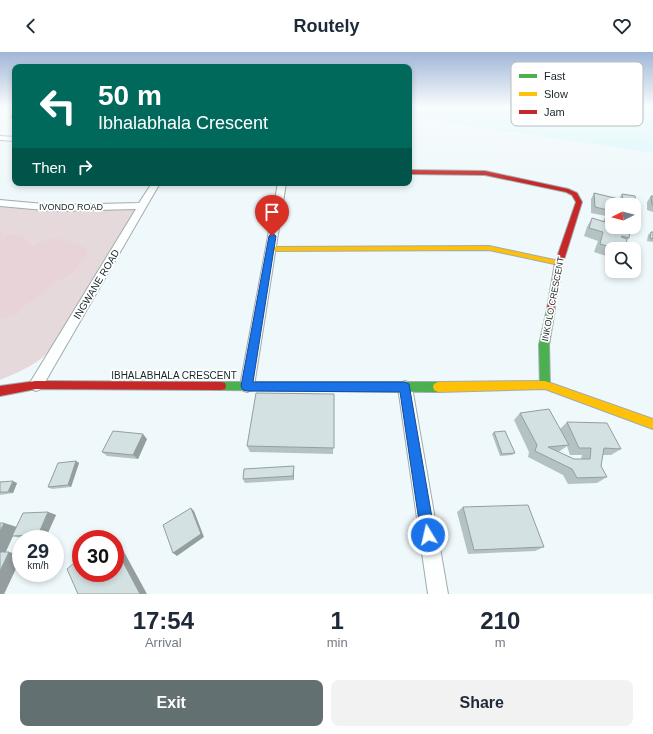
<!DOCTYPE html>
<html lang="en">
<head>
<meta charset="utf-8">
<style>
	:root { --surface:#fff; --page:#f2f2f3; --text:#1f2937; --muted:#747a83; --accent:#637072 }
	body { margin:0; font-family:Arial,sans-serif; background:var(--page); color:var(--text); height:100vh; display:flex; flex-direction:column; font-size:15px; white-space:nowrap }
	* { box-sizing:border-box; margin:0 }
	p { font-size:13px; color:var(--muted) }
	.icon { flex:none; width:22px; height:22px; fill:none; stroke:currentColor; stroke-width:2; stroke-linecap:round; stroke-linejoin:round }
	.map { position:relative; height:542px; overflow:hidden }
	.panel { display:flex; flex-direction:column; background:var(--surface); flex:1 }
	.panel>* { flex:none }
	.banner { position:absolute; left:12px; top:12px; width:400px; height:122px; border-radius:8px; box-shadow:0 2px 6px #0003; background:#00695c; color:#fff; overflow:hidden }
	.needle { width:26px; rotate:264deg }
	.buttons { position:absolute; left:605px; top:146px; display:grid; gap:8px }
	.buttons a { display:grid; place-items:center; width:36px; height:36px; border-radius:8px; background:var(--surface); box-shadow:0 2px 6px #0003; font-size:20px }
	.speed { position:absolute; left:12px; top:478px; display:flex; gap:8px; font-size:20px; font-weight:700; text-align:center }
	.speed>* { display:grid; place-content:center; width:52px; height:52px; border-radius:50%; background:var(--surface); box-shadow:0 2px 6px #0003; line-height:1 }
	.speed small { font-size:10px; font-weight:400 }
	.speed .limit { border:6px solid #d22; background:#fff; color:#111 }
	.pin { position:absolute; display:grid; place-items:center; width:34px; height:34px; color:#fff; margin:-41px -17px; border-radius:50% 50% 50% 0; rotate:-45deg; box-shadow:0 0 4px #0007 }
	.pin .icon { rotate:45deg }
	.me { position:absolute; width:44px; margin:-22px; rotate:351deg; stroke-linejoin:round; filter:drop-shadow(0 0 3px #0008) }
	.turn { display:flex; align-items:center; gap:14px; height:84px; padding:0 20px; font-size:18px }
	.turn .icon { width:52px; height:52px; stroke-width:2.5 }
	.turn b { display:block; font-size:28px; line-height:34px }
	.then { display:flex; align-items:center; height:38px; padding:0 20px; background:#0003; gap:8px; font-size:15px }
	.eta { display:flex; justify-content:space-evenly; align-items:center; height:68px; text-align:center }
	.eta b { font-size:24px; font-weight:700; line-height:28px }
	.action { display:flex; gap:8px; margin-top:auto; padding:8px 20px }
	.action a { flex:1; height:46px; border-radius:8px; background:var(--accent); color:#fff; font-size:16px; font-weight:700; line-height:46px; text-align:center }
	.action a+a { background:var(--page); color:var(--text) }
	header { display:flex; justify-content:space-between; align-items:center; height:52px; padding:0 20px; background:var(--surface); font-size:18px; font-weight:700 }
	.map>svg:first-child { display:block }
	.built { fill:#d7f7fc }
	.green { fill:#e6d9dc }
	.forest { fill:#e8d4d8 }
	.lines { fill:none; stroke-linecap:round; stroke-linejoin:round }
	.street-casing { stroke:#a0acae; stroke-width:2 }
	.fast-casing { stroke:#a0acae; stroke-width:2 }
	.slow-casing { stroke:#a0acae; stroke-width:2 }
	.jam-casing { stroke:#a0acae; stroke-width:2 }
	.street { fill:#fdfefe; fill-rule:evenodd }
	.fast { fill:#4caf50; fill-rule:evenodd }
	.slow { fill:#ffc107; fill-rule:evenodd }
	.jam { fill:#c62828; fill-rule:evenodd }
	.wall { fill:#b5c2c3; fill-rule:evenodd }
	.shaded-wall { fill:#949e9f }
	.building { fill:#d3e1e3; stroke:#949e9f }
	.route { fill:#1a73e8; stroke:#114b97 }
	.labels { text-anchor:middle; stroke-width:3.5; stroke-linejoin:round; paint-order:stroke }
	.far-street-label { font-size:9px; fill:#172629; stroke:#fff }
	.street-label { font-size:10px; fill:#172629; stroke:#fff }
	.key { fill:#fff; stroke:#b9bebf; stroke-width:1 }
	.key-label { font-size:11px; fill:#172629 }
</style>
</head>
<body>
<header><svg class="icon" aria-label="back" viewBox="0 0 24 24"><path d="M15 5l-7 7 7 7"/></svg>Routely<svg class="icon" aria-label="heart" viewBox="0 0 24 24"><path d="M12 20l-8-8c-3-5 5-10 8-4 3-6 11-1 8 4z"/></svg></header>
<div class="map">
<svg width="653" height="542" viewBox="0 0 653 542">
	<rect width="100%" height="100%" fill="#eff8fa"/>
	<path class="built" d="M409,54H653V101L409,65Z"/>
	<path class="green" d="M0,153L126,155L134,159V162L55,293C38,313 23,318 0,328Z"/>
	<path class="forest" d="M0,178L3,179L1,184L15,182L24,185L32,194C36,193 41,189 46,188C60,184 79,191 89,199L81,211L70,223L51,233L46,240L23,255L18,262L0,268Z"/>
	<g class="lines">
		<g class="street-casing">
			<path id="street" d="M0,84L15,85V89L0,88Z
				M152,131H160L41,337L36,339L31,337L29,333L31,329L136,157L55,159L0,154V148L55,153L139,151Z
				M278,131H286L254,334L252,338L247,340L242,338L240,334Z
				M405,329L410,331L412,335L448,542H428L398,335L400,331Z"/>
		</g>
		<g class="fast-casing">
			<path id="fast" d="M551,254L555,257L549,293L550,333L549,336L545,337L541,336L540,333L539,293L547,257Z
				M221,330H438L442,332L443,335L442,338L438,340L221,338L217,337L216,334L217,331Z"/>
		</g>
		<g class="slow-casing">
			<path id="slow" d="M489,194L559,209L563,211L559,213L489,198L270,199L266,197L270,195Z
				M545,329L653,367V377L545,337L438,340L434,338L433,335L434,332L438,330Z"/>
		</g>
		<g class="jam-casing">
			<path id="jam" d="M409,118L485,119L568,137L577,141L582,150L563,211L554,259L551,260L547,257L555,211L576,150L572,143L566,140L485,123L409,122Z
				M36,329L221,330L225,331L226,334L225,337L221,338L36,337L0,344V334Z"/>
		</g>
		<use href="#street" class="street"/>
		<use href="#fast" class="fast"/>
		<use href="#slow" class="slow"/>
		<use href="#jam" class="jam"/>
	</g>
	<path class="wall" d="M3,54H15V60L8,59L5,54Z
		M15,62V68L12,67L10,65Z
		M594,141L619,147L622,142L635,144L637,157L634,162V153H612V162L611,163H612V175H624L623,176L630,178L629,186L627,188L626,194L624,197H612V206L594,200L598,189L584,184L587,175L592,166L603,169L606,164L591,161V147Z
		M651,144H653V160L647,158V150Z
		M651,180H653V190L647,189L648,183Z
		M334,342L333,402L250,400L247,394Z
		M520,361L560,377L567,370L621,397L611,403H603L601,414L607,425L597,431L568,432L563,423L528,405L529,400L514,368ZM567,394L570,403H582L581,407H574L557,400L560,399Z
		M494,380L515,401L512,403L500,404L492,382Z
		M147,387L138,407L107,404L102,400Z
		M76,409L79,411L71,435L52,437L48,435Z
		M294,414V428L245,431L243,427Z
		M0,430L17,431L13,441L0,443Z
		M463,455L544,495L535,499L468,502L457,460Z
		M48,460L56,463L46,485L20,486L13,484L5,500L21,506L4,542H0L4,471L16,475Z"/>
	<path class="shaded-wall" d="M143,382L147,387L138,407L133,403Z
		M76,409L79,411L71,435L68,433Z
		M294,414V428L293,424Z
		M13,429L17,431L13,441L8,440Z
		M191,456L194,459L204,485L177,504L173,501Z
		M48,460L56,463L46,485L38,483Z
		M4,471L17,475L4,504L0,503V479Z
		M108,482L117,487L147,542H140L115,495V487H111Z
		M9,500L21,503V506L4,542H0V519Z"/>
	<path class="building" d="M15,62V65H10Z
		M594,141L623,148L622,142L635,144L637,157L634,156V153H621L613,151V153H612V159L595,155Z
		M651,144H653V153H652Z
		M607,162L612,163V175H624L623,176L630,178L629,186L622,184L621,185L627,187L626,194L620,193L619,197H618L600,192L603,180L589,176L592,166L605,170Z
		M651,180H653V187L650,186Z
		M256,341L334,342V396L247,394Z
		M549,357L569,393L548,395L574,407H590L591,396H579L567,370L607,371L621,397L604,396L601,414L607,425L577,426L572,417L535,399L537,393L520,361Z
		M113,379L143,382L133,403L102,400Z
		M505,379L515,401L502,402L494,380Z
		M76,409L68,433L48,435L58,411Z
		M294,414L293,424L243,427L244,417Z
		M13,429L8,440H0V430Z
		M528,453L544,495L474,498L463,455Z
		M191,456L201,482L173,501L163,473Z
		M48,460L38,483L12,484L23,461Z
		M0,471H4L0,479Z
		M108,482L111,487H103Z
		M115,495L140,542H78L67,517L81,505V521H115Z
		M0,500H9L0,519Z"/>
	<linearGradient id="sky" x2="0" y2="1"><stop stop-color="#a0b6d7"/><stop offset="0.42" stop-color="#f8fcfd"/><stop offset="1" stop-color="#f8fcfd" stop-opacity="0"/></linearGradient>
	<rect width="653" height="130" fill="url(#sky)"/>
	<path class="route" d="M272,181L276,184L253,330H405L409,332L435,483L433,488L428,490L423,488L421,483L400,340L247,339L243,338L241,334L269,184Z"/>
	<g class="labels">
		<g class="far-street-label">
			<text x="71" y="158">IVONDO ROAD</text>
			<text transform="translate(553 247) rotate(-79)" y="3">INKOLO CRESCENT</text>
		</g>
		<g class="street-label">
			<text transform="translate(96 232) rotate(-59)" y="4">INGWANE ROAD</text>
			<text x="174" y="327">IBHALABHALA CRESCENT</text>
		</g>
	</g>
	<rect x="511" y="10" width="132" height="64" rx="6" class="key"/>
	<rect x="519" y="22" width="18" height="4" fill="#4caf50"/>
	<rect x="519" y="40" width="18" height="4" fill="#ffc107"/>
	<rect x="519" y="58" width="18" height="4" fill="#c62828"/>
	<g class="key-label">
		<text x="544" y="28">Fast</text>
		<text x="544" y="46">Slow</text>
		<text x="544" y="64">Jam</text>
	</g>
</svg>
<div class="buttons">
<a><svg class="needle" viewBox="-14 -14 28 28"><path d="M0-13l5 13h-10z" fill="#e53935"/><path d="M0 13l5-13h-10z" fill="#747a83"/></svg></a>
<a><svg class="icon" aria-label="search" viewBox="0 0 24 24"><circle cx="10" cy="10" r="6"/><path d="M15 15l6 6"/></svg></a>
</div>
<div class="speed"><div>29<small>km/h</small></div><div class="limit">30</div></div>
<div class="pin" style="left:272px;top:184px;background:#d93025"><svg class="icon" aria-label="arrive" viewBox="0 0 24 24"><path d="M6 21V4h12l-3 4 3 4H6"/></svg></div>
<svg class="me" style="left:428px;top:483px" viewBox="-20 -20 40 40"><circle r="17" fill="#1a73e8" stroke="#fff" stroke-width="3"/><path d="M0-11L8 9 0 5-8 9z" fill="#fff"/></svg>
<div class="banner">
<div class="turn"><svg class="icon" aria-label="left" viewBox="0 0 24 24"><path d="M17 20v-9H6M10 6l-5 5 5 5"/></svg><div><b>50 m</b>Ibhalabhala Crescent</div></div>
<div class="then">Then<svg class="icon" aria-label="right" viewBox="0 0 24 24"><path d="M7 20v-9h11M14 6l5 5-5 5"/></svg></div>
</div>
</div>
<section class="panel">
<div class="eta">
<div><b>17:54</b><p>Arrival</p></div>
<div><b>1</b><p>min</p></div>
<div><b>210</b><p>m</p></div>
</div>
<div class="action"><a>Exit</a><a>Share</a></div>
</section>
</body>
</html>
